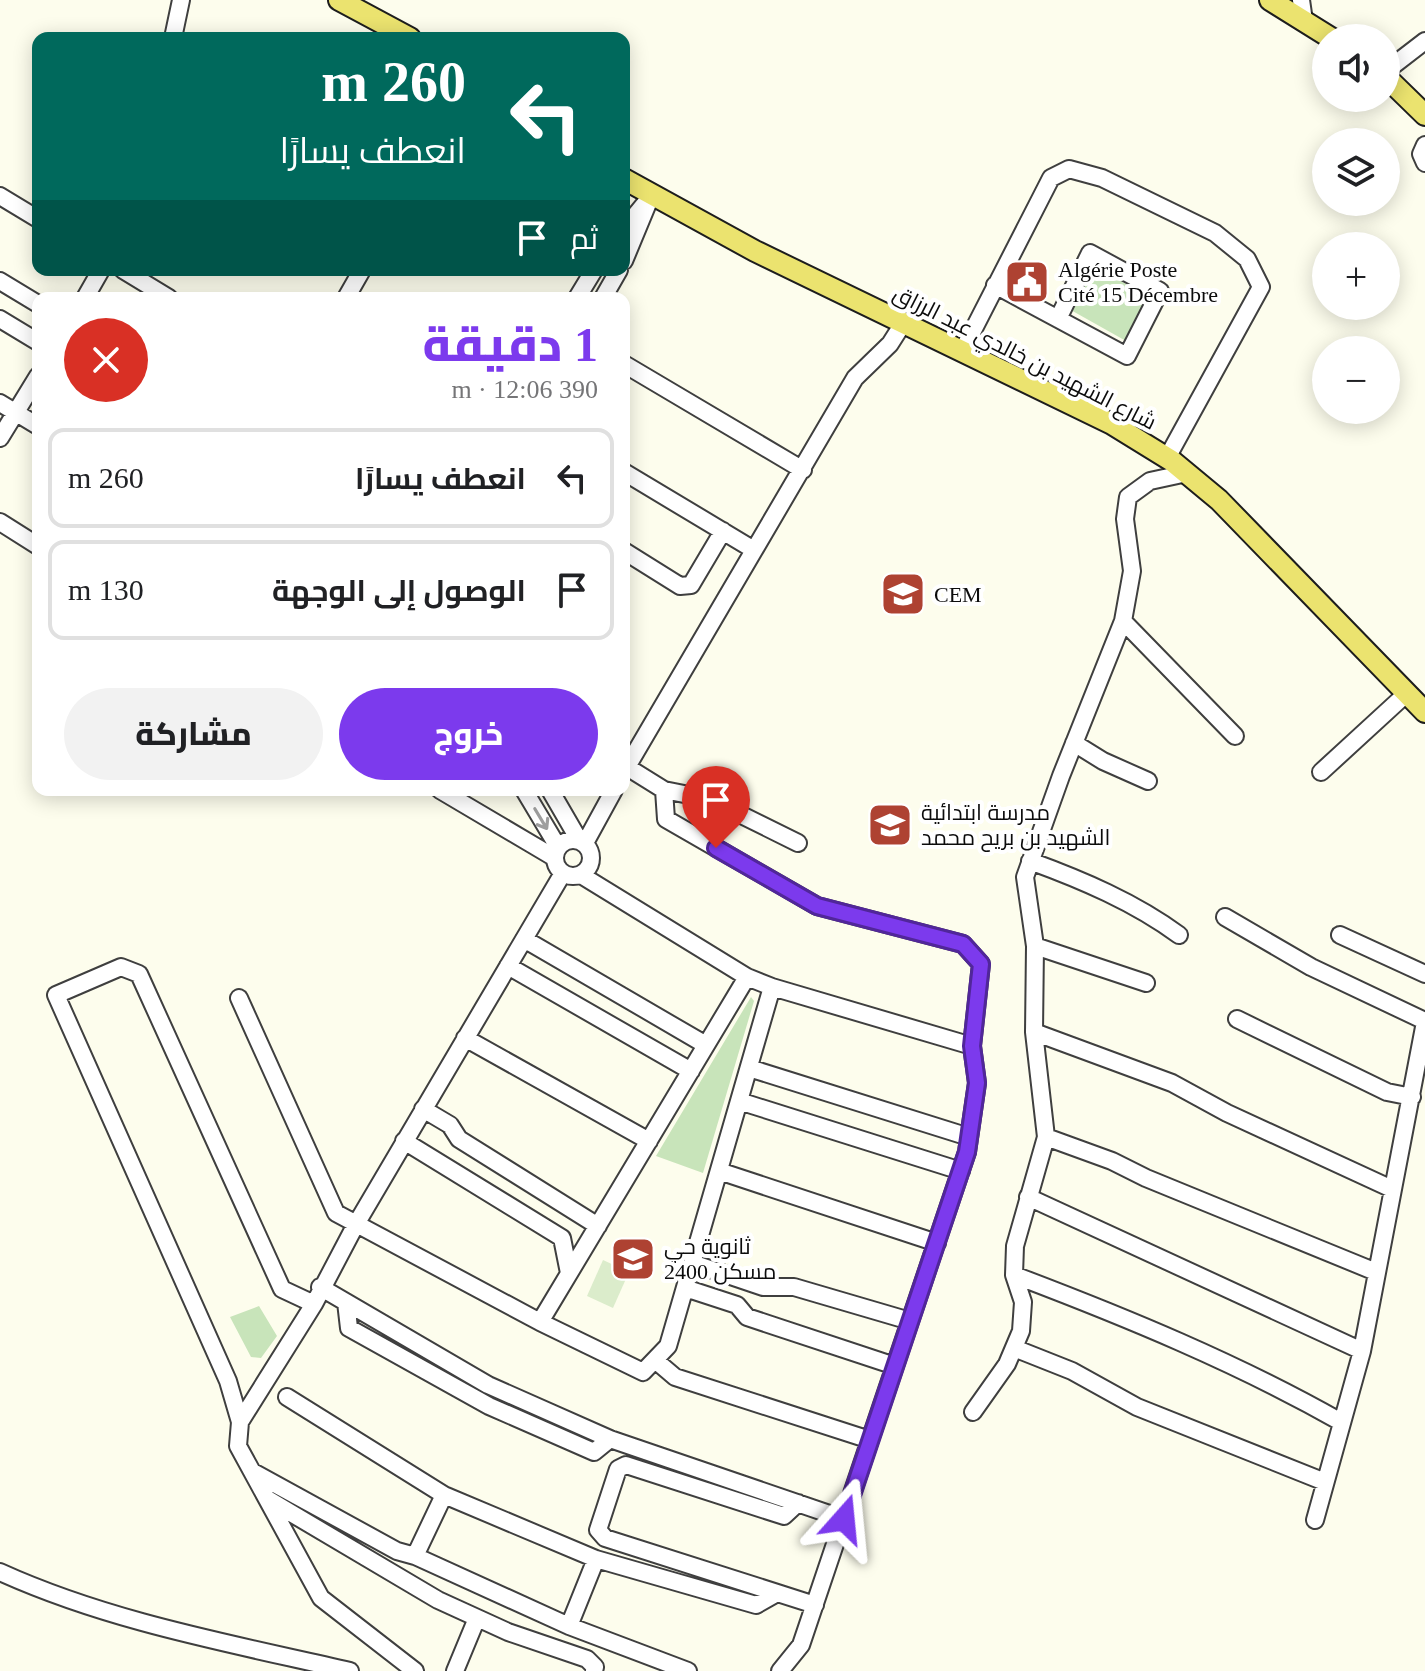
<!DOCTYPE html>
<html lang="ar">
<head>
<meta charset="utf-8">
<style>
	:root { --surface:#fff; --page:#f2f2f2; --text:#202124; --muted:#757577; --line:#e0e0e0; --accent:#7c3aed }
	body { margin:0; font-family:"Times New Roman",Cairo,serif; background:var(--page); color:var(--text); direction:rtl; height:100vh; display:flex; flex-direction:column; font-size:30px; white-space:nowrap }
	* { box-sizing:border-box; margin:0 }
	p { font-size:26px; color:var(--muted) }
	.icon { flex:none; width:44px; height:44px; fill:none; stroke:currentColor; stroke-width:2; stroke-linecap:round; stroke-linejoin:round }
	.map { position:relative; flex:1; overflow:hidden; direction:ltr }
	.side { position:absolute; left:32px; top:292px; width:598px; height:504px; display:flex; flex-direction:column; background:var(--surface); border-radius:16px; box-shadow:0 4px 20px #0003; direction:rtl }
	.side>* { flex:none }
	.hud { position:absolute; left:32px; top:32px; width:598px; height:244px; border-radius:16px; box-shadow:0 4px 20px #0003; direction:rtl; background:#00695c; color:#fff; overflow:hidden }
	.fabs { position:absolute; left:1312px; top:24px; display:grid; gap:16px }
	.fabs a { display:grid; place-items:center; width:88px; height:88px; border-radius:50%; background:var(--surface); box-shadow:0 4px 20px #0003; font-size:40px }
	.pin { position:absolute; display:grid; place-items:center; width:68px; height:68px; color:#fff; margin:-82px -34px; border-radius:50% 50% 50% 0; rotate:-45deg; box-shadow:0 0 8px #0007 }
	.pin .icon { rotate:45deg }
	.me { position:absolute; width:88px; margin:-44px; rotate:18deg; stroke-linejoin:round; filter:drop-shadow(0 0 6px #0008) }
	.turn { display:flex; align-items:center; gap:28px; height:168px; padding:0 32px; font-size:36px }
	.turn .icon { width:104px; height:104px; stroke-width:2.5 }
	.turn b { display:block; font-size:56px; line-height:68px }
	.then { display:flex; align-items:center; height:76px; padding:0 32px; background:#0003; gap:16px; font-size:30px }
	.round { display:grid; place-items:center; flex:none; width:84px; height:84px; border-radius:42px; background:var(--page) }
	.overview { display:flex; align-items:center; justify-content:space-between; height:136px; padding:0 32px }
	h1 { font-size:48px; font-weight:800; line-height:60px; color:var(--accent) }
	.button { display:flex; gap:16px; margin-top:auto; padding:16px 32px }
	.button a { flex:1; height:92px; border-radius:48px; background:var(--accent); color:#fff; font-size:32px; font-weight:800; line-height:92px; text-align:center }
	.button a+a { background:var(--page); color:var(--text) }
	ul { padding:0; list-style:none }
	li { display:flex; align-items:center; gap:24px; height:100px; margin:0 16px 12px; padding:0 16px; border:4px solid var(--line); border-radius:16px }
	li div { flex:1 }
	li b { display:block; font-size:30px }
	li em { font-style:normal }
	.map>svg:first-child { display:block }
	.green { fill:#c8e4ba }
	.pitch { fill:#dbeccb }
	.lines { fill:none; stroke-linecap:round; stroke-linejoin:round }
	.minor-casing { stroke:#3f3f3f; stroke-width:20 }
	.major-casing { stroke:#1d1d1d; stroke-width:24 }
	.minor { stroke:#fff; stroke-width:16 }
	.major { stroke:#ebe36f; stroke-width:20 }
	.oneway { stroke:#9e9e9e }
	.route-casing { stroke:#51269a; stroke-width:20 }
	.route { stroke:#7c3aed; stroke-width:14 }
	.labels { text-anchor:middle; stroke-width:8; stroke-linejoin:round; paint-order:stroke }
	.poi-label { font-size:22px; fill:#0c0c0c; stroke:#fff; text-anchor:start }
	.street-label { font-size:22px; fill:#0c0c0c; stroke:#fff }
</style>
</head>
<body>
<div class="map">
<svg width="1425" height="1671" viewBox="0 0 1425 1671">
	<rect width="100%" height="100%" fill="#fdfded"/>
	<path class="green" d="M1094,266L1151,298L1126,341L1069,309Z
		M751,997L754,1001L703,1173L656,1156Z
		M259,1306L277,1336L261,1358L251,1357L230,1317Z"/>
	<path class="pitch" d="M603,1260L629,1272L613,1308L587,1296Z"/>
	<g class="lines">
		<g class="minor-casing">
			<path id="minor" d="M1301,0L1304,21
				M173,38L181,0
				M1386,71L1425,41
				M1425,145L1421,154L1425,163
				M0,196L38,219
				M624,229L651,196L624,261
				M123,270L169,298
				M0,281L38,304
				M995,285L1127,356L1160,291L1090,253L1058,319
				M85,298L101,270
				M346,298L362,270
				M577,298L594,270
				M603,298L619,270
				M0,319L38,342
				M963,350L1051,178L1069,169L1102,178L1215,233L1247,259L1261,287L1167,458
				M624,364L803,470
				M0,403L38,426
				M0,438L38,376
				M624,472L754,550
				M0,522L38,546
				M624,551L680,586L691,585L723,531
				M1123,621L1235,736
				M1074,743L1103,761L1148,781
				M627,767L664,790L666,819L817,906L963,944L981,964L972,1046L977,1083L967,1152L801,1645L780,1671
				M624,772L855,378L890,344L904,322
				M1321,772L1406,694
				M440,790L555,858
				M524,790L558,847
				M550,790L579,840
				M664,790L709,799L798,843
				M555 858a18 18 0 1 1 36 0a18 18 0 1 1-36 0Z
				M585,843L614,790
				M1030,861C1082,880 1134,902 1179,935
				M581,875L747,977L772,987L972,1046
				M1225,917L1311,967L1425,1021
				M1340,935L1425,974
				M524,939L706,1045
				M1035,946L1146,983
				M508,966L691,1071
				M239,998L336,1213L540,1322L643,1372L668,1346L772,987
				M1237,1019L1387,1092L1412,1097
				M1034,1032L1172,1083L1227,1113L1392,1189
				M465,1038L649,1141
				M749,1068L969,1137
				M739,1101L961,1171
				M423,1109L450,1125L459,1139L598,1226
				M1046,1137L1112,1161L1146,1178L1376,1272
				M404,1141L562,1238L569,1273
				M719,1171L937,1243
				M1028,1197L1362,1351
				M692,1263L763,1287H794L910,1321
				M1014,1275C1125,1317 1237,1363 1341,1422
				M320,1287L488,1385L610,1439L844,1519
				M685,1288L737,1305L747,1317L895,1366
				M346,1302L349,1328L489,1406L594,1452L610,1439
				M540,1322L747,977
				M1014,1348L1072,1371L1137,1407L1325,1482
				M655,1360L675,1377L870,1440
				M287,1397L444,1495L596,1559L756,1605L777,1593
				M973,1412L1007,1364L1021,1331L1023,1302L1014,1275L1015,1246L1046,1137L1034,1032L1035,946L1025,877L1061,776L1123,621L1132,571L1125,519L1128,497L1150,481L1187,473
				M240,1422L228,1381L56,995L121,967L139,974L282,1289L314,1304
				M253,1472L397,1551L415,1556L444,1495
				M269,1500L438,1600L508,1632L587,1659L595,1667L594,1671
				M798,1503L784,1516L626,1465L618,1469L598,1530L605,1538L815,1605
				M1315,1520L1362,1351L1425,1022
				M415,1556L569,1626L688,1671
				M0,1572C110,1622 233,1644 350,1671
				M569,1626L596,1559
				M415,1671L321,1598L238,1446L240,1422L314,1304L355,1226L563,873
				M455,1671L477,1618"/>
		</g>
		<g class="major-casing">
			<path id="major" d="M339,0L410,38
				M1270,0L1331,38
				M1386,77L1425,115
				M624,179L755,251L1112,424L1172,461L1219,500L1425,712"/>
		</g>
		<use href="#minor" class="minor"/>
		<use href="#major" class="major"/>
	</g>
	<defs><path id="oneway-shaft" d="M-6 0H5M1.5-3L5.5 0L1.5 3" fill="none" stroke-width="1.6" stroke-linecap="round" stroke-linejoin="round" transform="scale(2)"/></defs>
	<use class="oneway" href="#oneway-shaft" transform="translate(541 819) rotate(59)"/>
	<g class="lines">
		<g class="route-casing">
			<path id="route" d="M716,848L817,906L963,944L981,964L972,1046L977,1083L967,1152L844,1519"/>
		</g>
		<use href="#route" class="route"/>
	</g>
	<defs>
		<g id="civic-square" transform="scale(2.3)"><rect x="-9" y="-9" width="18" height="18" rx="4" fill="#ae4232" stroke="#fff"/><path d="M-.6-6.5H3V-4.5H.6V-3L4-1V1h2V6H-6V1h2V-1L-.6-3ZM-1.2 2.5V6h2.4V2.5Z" fill="#fff"/></g>
		<g id="school-square" transform="scale(2.3)"><rect x="-9" y="-9" width="18" height="18" rx="4" fill="#ae4232" stroke="#fff"/><path d="M0-5L7-2L0 1L-7-2ZM-4 1L0 2.5L4 1V4Q0 6-4 4Z" fill="#fff"/></g>
	</defs>
	<g fill-rule="evenodd">
		<use href="#civic-square" x="1027" y="282"/>
		<use href="#school-square" x="903" y="594"/>
		<use href="#school-square" x="890" y="825"/>
		<use href="#school-square" x="633" y="1259"/>
	</g>
	<g class="labels">
		<g class="poi-label">
			<text x="1058" y="277">Algérie Poste<tspan x="1058" dy="25">Cité 15 Décembre</tspan></text>
			<text x="934" y="602">CEM</text>
			<text x="921" y="820">مدرسة ابتدائية<tspan x="921" dy="25">الشهيد بن بريح محمد</tspan></text>
			<text x="664" y="1254">ثانوية حي<tspan x="664" dy="25">2400 مسكن</tspan></text>
		</g>
		<g class="street-label">
			<text transform="translate(1025 357) rotate(27)" y="8">شارع الشهيد بن خالدي عبد الرزاق</text>
		</g>
	</g>
</svg>
<div class="fabs">
<a><svg class="icon" aria-label="sound" viewBox="0 0 24 24"><path d="M4 9h4l5-4v14l-5-4H4zM17 9q2 3 0 6"/></svg></a>
<a><svg class="icon" aria-label="layers" viewBox="0 0 24 24"><path d="M12 4l9 5-9 5-9-5zM3 14l9 5 9-5"/></svg></a>
<a>+</a>
<a>−</a>
</div>
<div class="pin" style="left:716px;top:848px;background:#d93025"><svg class="icon" aria-label="arrive" viewBox="0 0 24 24"><path d="M6 21V4h12l-3 4 3 4H6"/></svg></div>
<svg class="me" style="left:844px;top:1519px" viewBox="-20 -20 40 40"><path d="M0-17L14 15 0 8-14 15z" fill="#7c3aed" stroke="#fff" stroke-width="4"/></svg>
<div class="hud">
<div class="turn"><svg class="icon" aria-label="left" viewBox="0 0 24 24"><path d="M17 20v-9H6M10 6l-5 5 5 5"/></svg><div><b>260 m</b>انعطف يسارًا</div></div>
<div class="then">ثم<svg class="icon" aria-label="arrive" viewBox="0 0 24 24"><path d="M6 21V4h12l-3 4 3 4H6"/></svg></div>
</div>
<section class="side">
<div class="overview"><div><h1>1 دقيقة</h1><p>390 m · 12:06</p></div><a class="round" style="background:#d93025;color:#fff"><svg class="icon" aria-label="close" viewBox="0 0 24 24"><path d="M6 6l12 12M18 6L6 18"/></svg></a></div>
<ul>
<li><svg class="icon" aria-label="left" viewBox="0 0 24 24"><path d="M17 20v-9H6M10 6l-5 5 5 5"/></svg><div><b>انعطف يسارًا</b></div><em>260 m</em></li>
<li><svg class="icon" aria-label="arrive" viewBox="0 0 24 24"><path d="M6 21V4h12l-3 4 3 4H6"/></svg><div><b>الوصول إلى الوجهة</b></div><em>130 m</em></li>
</ul>
<div class="button"><a>خروج</a><a>مشاركة</a></div>
</section>
</div>
</body>
</html>
